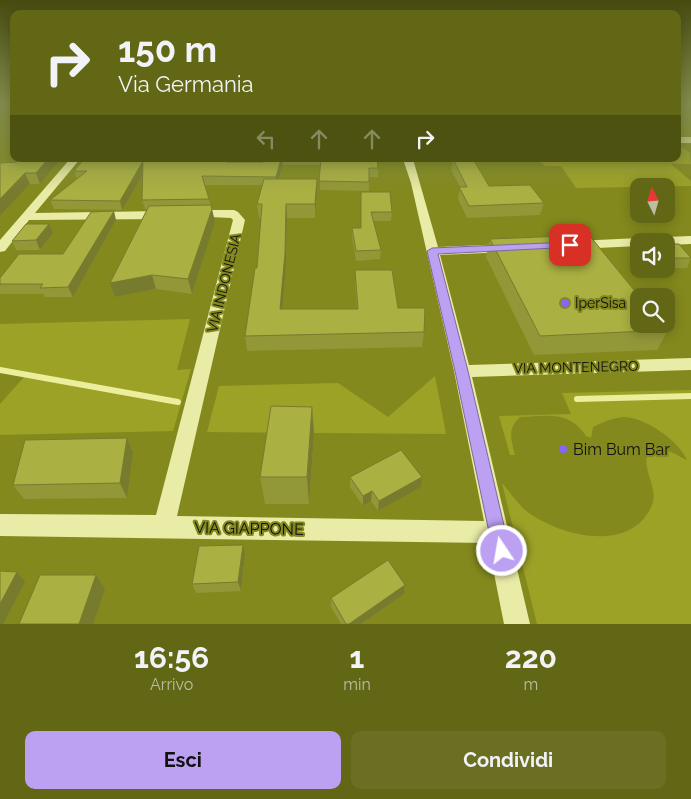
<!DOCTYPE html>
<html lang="it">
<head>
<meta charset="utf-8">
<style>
	:root { --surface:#626716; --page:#6b6f23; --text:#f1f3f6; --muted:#bbbea1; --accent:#bca0f2 }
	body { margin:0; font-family:Raleway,sans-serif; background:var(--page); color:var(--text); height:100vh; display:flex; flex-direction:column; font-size:19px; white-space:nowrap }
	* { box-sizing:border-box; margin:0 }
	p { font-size:16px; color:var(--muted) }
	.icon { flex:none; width:28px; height:28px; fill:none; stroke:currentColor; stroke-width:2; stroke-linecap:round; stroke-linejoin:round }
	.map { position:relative; height:624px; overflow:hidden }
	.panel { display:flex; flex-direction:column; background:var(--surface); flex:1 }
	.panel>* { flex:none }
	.hud { position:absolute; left:10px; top:10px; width:671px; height:152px; border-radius:10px; box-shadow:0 2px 12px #0003; background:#626716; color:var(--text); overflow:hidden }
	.needle { width:32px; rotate:355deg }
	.buttons { position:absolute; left:630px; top:178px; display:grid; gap:10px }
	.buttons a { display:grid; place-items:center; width:45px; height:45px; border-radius:10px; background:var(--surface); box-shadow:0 2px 12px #0003; font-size:25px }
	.pin { position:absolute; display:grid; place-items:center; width:42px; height:42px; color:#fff; margin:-21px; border-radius:10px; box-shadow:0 2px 8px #0006 }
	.me { position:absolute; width:55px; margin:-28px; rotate:348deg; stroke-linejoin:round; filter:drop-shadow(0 0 4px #0008) }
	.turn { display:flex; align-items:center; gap:18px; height:105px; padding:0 25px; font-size:22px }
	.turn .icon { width:65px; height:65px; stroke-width:2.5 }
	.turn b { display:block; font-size:35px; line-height:42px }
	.lanes { display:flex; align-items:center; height:48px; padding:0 25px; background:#0003; justify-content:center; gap:25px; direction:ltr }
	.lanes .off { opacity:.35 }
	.eta { display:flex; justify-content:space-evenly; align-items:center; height:85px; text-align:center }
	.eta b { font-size:30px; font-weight:700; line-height:35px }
	.primary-button { display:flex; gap:10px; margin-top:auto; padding:10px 25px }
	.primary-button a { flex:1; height:58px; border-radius:10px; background:var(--accent); color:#111; font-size:20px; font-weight:700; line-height:58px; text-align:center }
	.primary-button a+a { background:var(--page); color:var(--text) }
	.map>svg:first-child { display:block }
	.green { fill:#9ca226 }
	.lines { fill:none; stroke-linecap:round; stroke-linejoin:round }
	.stream { stroke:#ebee9b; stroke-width:6 }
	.minor { fill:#e9eca7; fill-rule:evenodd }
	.wall { fill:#929738 }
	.shaded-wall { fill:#777b2e }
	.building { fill:#aab041; stroke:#777b2e }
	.route { fill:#bca0f2; stroke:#7a689d }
	.poi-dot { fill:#8566fb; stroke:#83891d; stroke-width:2 }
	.labels { text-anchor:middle; stroke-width:4; stroke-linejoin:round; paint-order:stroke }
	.street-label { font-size:14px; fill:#111; stroke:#83891d }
	.poi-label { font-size:14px; fill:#111; stroke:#83891d; text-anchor:start }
	.near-poi-label { font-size:16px; fill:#111; stroke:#83891d; text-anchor:start }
	.near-street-label { font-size:16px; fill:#111; stroke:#83891d }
</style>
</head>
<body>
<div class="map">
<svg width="691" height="624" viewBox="0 0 691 624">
	<rect width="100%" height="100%" fill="#83891d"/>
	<path class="green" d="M678,147H681L690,153L691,164H671L691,181V186L576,188L561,166H545L538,159H678Z
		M190,319L177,370L191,369L173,431L0,435V404L25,376L0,370V324Z
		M435,376L446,434L207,432L219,386L338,383L388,417Z
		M691,390V624H537L502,483C510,492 517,503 525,510C558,536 631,555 652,505C659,487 641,470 648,453C665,444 673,454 687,460C679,441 645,417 623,417C613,418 603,422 593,427L591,438L586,436C569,410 547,416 520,417C507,429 511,439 515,455H510L499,416L571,414L562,393Z"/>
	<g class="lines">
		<path class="stream" d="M0,370L178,402
			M577,399L691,396"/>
		<path class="minor" d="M678,137H691V143H678Z
			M70,159H80L35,213L163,211L169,215L163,219L29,220L5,251L0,252V240Z
			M403,159H413L438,247L508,244L514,248L508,252L440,255L469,365L691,358V370L472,377L530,624H504L488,543L0,536V514L156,515L233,220L231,218L190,216L188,214L190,212L194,210H234L238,212L245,220L177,516L484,521L454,371L411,183Z
			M691,236V244L666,245V241H660L666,237Z
			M639,238L645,241H639V246L576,249L570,245L576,241Z"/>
	</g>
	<path class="wall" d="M20,159H61L40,184H30L0,216V163L17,162Z
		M264,159H377L378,168V177H369V191L320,190L321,165H283L279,179L317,192L315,218H287L286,267L282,309H357L355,285V270L424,332L422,347L247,351L245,336L257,268L261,218H259L257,204L262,185H205L215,222L192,294L156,289L115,297L110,283L147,209H145L142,200L143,174L122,210L54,209L50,200L77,179L74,171L230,162H263Z
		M453,159L489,186L544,203L540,215L467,218L458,199L460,187L451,170Z
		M361,192L392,212L391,221H373L381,250L380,259L356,261L352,237V228H361Z
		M116,220L73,297H45L43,294H0V278L63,254Z
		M53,233L40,250H16L12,241Z
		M490,239L668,330L657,350L534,355L486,257Z
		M666,244L691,258L687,268H666Z
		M312,407L314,434L309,504H265L260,477Z
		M133,453L127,498L24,499L13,485Z
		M350,477L421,487L378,511L371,501L363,506L350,487Z
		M245,554L241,591L196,593L192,584Z
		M405,585L404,594L361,624H341L331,607V598Z"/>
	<path class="shaded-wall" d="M48,159H61L40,184L36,173Z
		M227,159H231L227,170L226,162Z
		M281,159L283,165L277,185L276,177Z
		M143,161L146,169L122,210L120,201Z
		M25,173L30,184L0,216V199Z
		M317,179V192L315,218V204Z
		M286,204L287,218L286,267L281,324L280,309Z
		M212,209L215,222L192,294L188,279Z
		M114,211L116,220L73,297L68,287Z
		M49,224L53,233L40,250L36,240Z
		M152,275L156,289L115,297L110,283Z
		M312,407L314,434L309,504L307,477Z
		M127,438L133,453L127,498L120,483Z
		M422,477L421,487L378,511L379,501Z
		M372,491L371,501L363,506V496Z
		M243,545L245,554L241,591L238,582Z
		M17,572L25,582L3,624H0V604Z
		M96,575L105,589L93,624H79Z
		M405,585L404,594L361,624H349Z"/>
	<path class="building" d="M20,159H48L36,173H25L0,199V163L17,162Z
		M84,159H227L226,162H263L264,159H281L276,177L202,176L209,199L142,200L143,161L120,201L50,200L87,171H74Z
		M321,159H377L378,168H369V182L319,181Z
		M453,159H473L489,186L530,185L544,203L469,206L459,187H467Z
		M264,179H317L315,204H286L285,253L280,309H358L355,270H392L398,308H425L424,332L245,336L255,268H257L262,204H257Z
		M361,192H390L392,212H371L381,250L356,251L352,228H361Z
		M211,205L212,209L188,279L152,275L110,283L149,206Z
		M114,211L68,287L40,288L43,284H0V278L19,254H63L91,212Z
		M26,224H49L36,240L12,241Z
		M589,235L639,296V324H662L668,330L540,336L490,239Z
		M666,244H679L691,258H666Z
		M271,406L312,407L307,477H260Z
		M127,438L120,483L13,485L25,440Z
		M401,450L422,477L379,501L372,491L363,496L350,477Z
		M243,545L238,582L192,584L199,546Z
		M388,560L405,585L349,624H346L331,598Z
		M0,571L17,572L0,604Z
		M40,575H96L79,624H19Z"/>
	<linearGradient id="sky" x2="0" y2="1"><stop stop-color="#484b10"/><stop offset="0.54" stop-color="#828c4c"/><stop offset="1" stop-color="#828c4c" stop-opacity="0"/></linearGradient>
	<rect width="691" height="192" fill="url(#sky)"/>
	<path class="route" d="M570,242L574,243V247L438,254L468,371L510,551L508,557L502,559L495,557L493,551L455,371L427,251L432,248Z"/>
	<g class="poi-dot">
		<circle cx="565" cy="303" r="5"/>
		<circle cx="563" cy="449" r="5"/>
	</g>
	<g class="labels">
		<g class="street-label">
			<text transform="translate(224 283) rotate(-76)" y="5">VIA INDONESIA</text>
			<text transform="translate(576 367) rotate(-1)" y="5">VIA MONTENEGRO</text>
		</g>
		<g class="poi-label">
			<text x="575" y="308">IperSisa</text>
		</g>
		<g class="near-poi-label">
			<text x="573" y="455">Bim Bum Bar</text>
		</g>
		<g class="near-street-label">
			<text transform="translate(249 528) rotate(1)" y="6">VIA GIAPPONE</text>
		</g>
	</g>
</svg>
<div class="buttons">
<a><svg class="needle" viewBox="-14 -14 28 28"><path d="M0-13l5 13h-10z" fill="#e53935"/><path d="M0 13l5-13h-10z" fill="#bbbea1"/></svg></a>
<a><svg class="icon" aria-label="sound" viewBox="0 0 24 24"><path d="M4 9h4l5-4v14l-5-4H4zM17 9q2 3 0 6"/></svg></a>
<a><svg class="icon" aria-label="search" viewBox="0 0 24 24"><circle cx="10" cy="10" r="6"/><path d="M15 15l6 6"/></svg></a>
</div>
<div class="pin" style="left:570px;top:245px;background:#d93025"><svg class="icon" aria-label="arrive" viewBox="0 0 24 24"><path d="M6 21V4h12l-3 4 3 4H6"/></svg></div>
<svg class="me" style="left:502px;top:551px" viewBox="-20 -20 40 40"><circle r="17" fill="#bca0f2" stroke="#fff" stroke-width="3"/><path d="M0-11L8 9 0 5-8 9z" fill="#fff"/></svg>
<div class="hud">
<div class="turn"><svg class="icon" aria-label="right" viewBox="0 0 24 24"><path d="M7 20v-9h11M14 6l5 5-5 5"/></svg><div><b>150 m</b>Via Germania</div></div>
<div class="lanes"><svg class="icon off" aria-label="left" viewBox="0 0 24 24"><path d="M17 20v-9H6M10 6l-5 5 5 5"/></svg><svg class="icon off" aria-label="ahead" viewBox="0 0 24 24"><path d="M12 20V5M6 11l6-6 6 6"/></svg><svg class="icon off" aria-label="ahead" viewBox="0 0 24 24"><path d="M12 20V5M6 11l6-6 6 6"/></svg><svg class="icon" aria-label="right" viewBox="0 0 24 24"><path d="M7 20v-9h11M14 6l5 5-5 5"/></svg></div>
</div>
</div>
<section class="panel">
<div class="eta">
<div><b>16:56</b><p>Arrivo</p></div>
<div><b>1</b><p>min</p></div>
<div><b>220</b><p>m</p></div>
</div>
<div class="primary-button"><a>Esci</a><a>Condividi</a></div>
</section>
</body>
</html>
